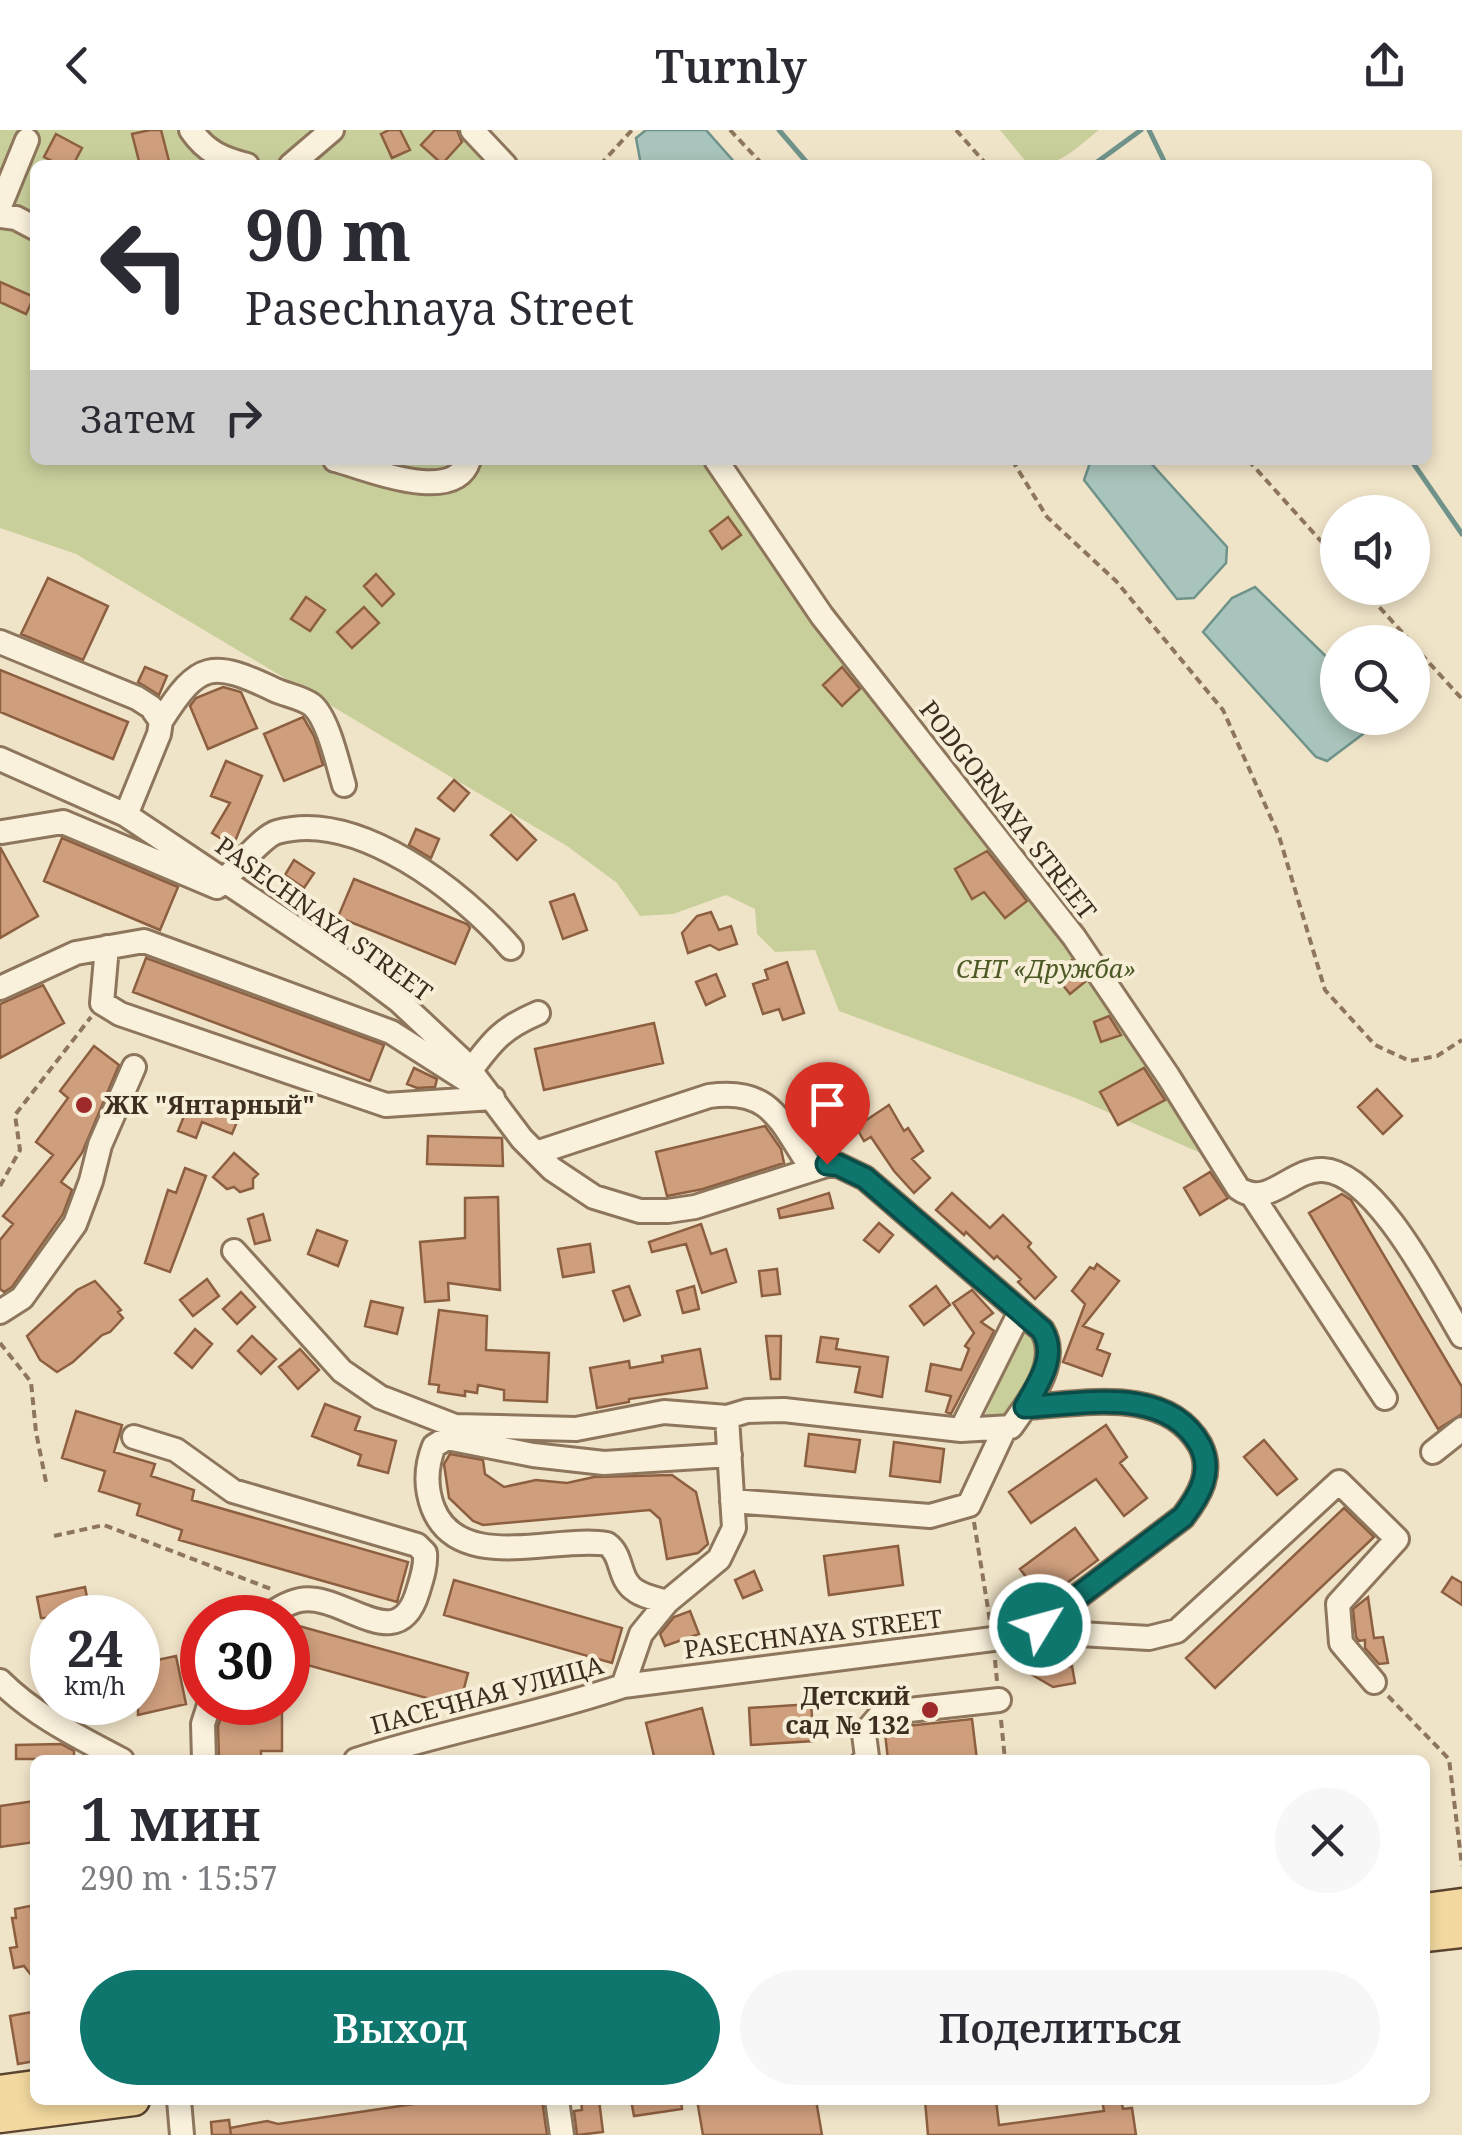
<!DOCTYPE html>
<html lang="ru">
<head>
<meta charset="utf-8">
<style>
	:root { --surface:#fff; --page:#f7f7f7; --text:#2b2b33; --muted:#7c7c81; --accent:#0f766e }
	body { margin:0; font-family:"Noto Serif",serif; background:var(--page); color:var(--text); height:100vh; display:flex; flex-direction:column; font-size:38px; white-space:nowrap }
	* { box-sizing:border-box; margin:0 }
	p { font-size:32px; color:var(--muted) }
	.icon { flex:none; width:55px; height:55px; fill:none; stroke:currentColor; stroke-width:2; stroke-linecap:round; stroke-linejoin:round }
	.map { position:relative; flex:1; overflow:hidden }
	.panel { position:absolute; left:30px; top:1625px; width:1400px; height:350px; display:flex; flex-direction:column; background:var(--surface); border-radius:15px; box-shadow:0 5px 15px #0003 }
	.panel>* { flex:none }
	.top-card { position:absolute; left:30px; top:30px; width:1402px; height:305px; border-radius:15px; box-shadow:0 5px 15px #0003; background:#fff; color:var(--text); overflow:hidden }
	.fabs { position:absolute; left:1320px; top:365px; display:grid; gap:20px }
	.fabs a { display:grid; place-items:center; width:110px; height:110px; border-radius:50%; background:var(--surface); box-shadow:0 5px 15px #0003; font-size:50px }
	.speed { position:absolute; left:30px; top:1465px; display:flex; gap:20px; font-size:50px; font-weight:700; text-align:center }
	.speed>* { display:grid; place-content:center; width:130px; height:130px; border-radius:50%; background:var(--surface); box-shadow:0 5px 15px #0003; line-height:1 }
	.speed small { font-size:25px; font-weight:400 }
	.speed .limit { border:15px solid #d22; background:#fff; color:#111 }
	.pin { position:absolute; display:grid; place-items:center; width:85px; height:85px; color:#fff; margin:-102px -42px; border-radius:50% 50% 50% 0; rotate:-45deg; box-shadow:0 0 10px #0007 }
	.pin .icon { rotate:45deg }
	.me { position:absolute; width:110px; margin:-55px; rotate:53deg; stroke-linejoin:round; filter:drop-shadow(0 0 8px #0008) }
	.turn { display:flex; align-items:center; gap:35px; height:210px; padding:0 50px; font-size:45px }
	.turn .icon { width:130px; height:130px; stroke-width:2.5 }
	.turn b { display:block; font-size:70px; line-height:85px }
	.then { display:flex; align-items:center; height:95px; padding:0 50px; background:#0003; gap:20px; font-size:38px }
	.round { display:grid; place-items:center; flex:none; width:105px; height:105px; border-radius:52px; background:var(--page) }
	.overview { display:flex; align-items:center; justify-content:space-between; height:170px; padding:0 50px }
	h1 { font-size:60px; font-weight:600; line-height:75px }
	.cta { display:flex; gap:20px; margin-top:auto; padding:20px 50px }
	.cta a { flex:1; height:115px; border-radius:60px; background:var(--accent); color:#fff; font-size:40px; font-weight:600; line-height:115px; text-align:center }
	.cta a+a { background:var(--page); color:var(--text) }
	header { display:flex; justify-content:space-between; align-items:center; height:130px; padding:0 50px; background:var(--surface); font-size:45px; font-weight:600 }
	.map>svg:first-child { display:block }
	.green { fill:#c9cf9b }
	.water { fill:#a9c4bc; stroke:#6f938a; stroke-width:2.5 }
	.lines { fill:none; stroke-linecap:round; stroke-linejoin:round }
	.stream { stroke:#6f938a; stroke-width:5 }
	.building { fill:#cf9f7d; stroke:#8d5f41; stroke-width:2.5 }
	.minor-casing { stroke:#8d765c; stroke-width:28 }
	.major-casing { stroke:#5b4430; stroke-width:35 }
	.path { stroke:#8d765c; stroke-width:4; stroke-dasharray:8 5; stroke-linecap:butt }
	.minor { stroke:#faf1dc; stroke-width:22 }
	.major { stroke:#f3d9a0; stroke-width:30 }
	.route-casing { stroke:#0a4d48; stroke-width:25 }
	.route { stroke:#0f766e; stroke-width:18 }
	.poi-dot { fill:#9e2a2b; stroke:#f7eed8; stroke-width:4 }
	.labels { text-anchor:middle; stroke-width:8; stroke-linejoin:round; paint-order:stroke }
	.street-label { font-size:25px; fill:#3d2e20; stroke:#f7eed8 }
	.park-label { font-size:25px; font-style:italic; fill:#4d5a26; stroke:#f7eed8 }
	.poi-label { font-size:25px; font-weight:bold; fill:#3d2e20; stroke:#f7eed8; text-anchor:start }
</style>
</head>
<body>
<header><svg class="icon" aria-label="back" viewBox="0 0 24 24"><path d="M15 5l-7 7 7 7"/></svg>Turnly<svg class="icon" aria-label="share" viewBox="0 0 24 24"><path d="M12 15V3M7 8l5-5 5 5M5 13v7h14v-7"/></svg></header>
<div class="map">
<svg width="1462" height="2005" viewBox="0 0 1462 2005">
	<rect width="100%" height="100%" fill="#f0e4c8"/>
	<path class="green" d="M0,0H489L523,35H35V330H729L781,402L804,444L1088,807L1239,1040L1078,969L839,881L815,820L775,822L757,804L755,779L726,765L673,784L640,786L617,753L567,716L76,424L0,398Z
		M1000,0H1099C1077,17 1056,41 1027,33Z
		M1030,1198L1041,1226C1024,1259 1023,1285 983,1290L1021,1199Z"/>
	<path class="water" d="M646,0H706L737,35H641L636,8Z
		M1091,330H1148L1227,417L1226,433L1194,468L1177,469L1084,350Z
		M1255,457L1337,537L1338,588H1380L1379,592L1327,631L1316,627L1203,502L1232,468Z"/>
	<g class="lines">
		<path class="stream" d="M779,0L809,35
			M1149,0L1166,35
			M1093,35L1141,0
			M1411,330L1462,404"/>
	</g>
	<path class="building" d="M150,0H161L170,35H140L132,4Z
		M389,0H400L410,20L392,28L381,4Z
		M435,0H457L462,12L442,34L421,15Z
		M56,4L82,18L73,35H60L44,27Z
		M0,152L34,167L26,184L0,172Z
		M728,387L741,405L722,419L710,401Z
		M376,444L394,464L382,476L364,456Z
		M48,448L108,476L83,530L21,504Z
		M306,467L325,480L310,501L291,489Z
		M364,477L379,493L352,518L337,502Z
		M145,537L167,546L159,565L138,552Z
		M842,537L860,559L842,576L823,555Z
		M0,540L128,592L113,629L0,582Z
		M223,557L241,562L257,598L208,619L190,576L196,568Z
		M303,587L314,606L323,635L284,651L264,604Z
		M226,631L262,646L233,716L212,703L230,673L211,666Z
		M454,650L469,663L454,681L438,668Z
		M511,685L536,710L517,730L491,705Z
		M416,699L439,709L431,728L409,715Z
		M62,708L178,757L160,800L44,751Z
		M0,717L38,786L0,808Z
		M987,721L1027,771L1005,788L984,762L972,769L955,739Z
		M294,730L314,743L304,758L285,745Z
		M354,749L467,794L470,798L455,834L338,787Z
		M574,764L587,800L563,809L550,772Z
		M711,782L719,800L731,796L737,814L719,820L710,815L688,823L682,803L697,786Z
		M146,828L384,915L370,951L133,862Z
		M1072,830L1086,851L1070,864L1054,844Z
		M787,832L804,883L783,890L779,879L763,884L753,854L768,849L765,840Z
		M716,844L725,866L706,875L696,852Z
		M43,855L64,893L0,928V874Z
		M1109,886L1121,905L1101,912L1094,892Z
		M654,893L663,933L544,960L535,919Z
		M94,916L119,935L82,1023L61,1052L72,1060L63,1084L12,1157L4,1162L0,1159V1110L13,1094L3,1086L53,1025L36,1012L68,968L60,961Z
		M414,938L437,949L435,957L417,958L407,954Z
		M1144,938L1165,970L1118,995L1100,962Z
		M1377,959L1402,986L1383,1004L1358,977Z
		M226,968L244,975L232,1004L202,992L196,1008L178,1001L190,971L220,983Z
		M889,975L904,1001L908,998L923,1021L912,1029L930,1048L914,1063L894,1041L871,1007L864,1011L856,997Z
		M765,996L781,1019L784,1033L703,1059L667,1066L656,1022Z
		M428,1006L502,1008L503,1036L427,1034Z
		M234,1023L258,1044L253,1049V1058L240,1062L234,1057L227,1059L213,1047Z
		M185,1038L206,1046L170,1142L145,1133L168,1060L176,1063Z
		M1210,1042L1228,1068L1200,1085L1184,1058Z
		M829,1063L833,1078L780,1088L778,1079Z
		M952,1063L990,1098L1003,1085L1031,1113L1028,1117L1056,1147L1035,1169L1018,1152L1021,1149L997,1126L994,1129L966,1102L964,1105L936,1080Z
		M1342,1064L1351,1070L1462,1257V1284L1438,1299L1309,1083Z
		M498,1067L500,1160L448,1153L449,1170L425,1172L420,1112L465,1108V1068Z
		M263,1084L270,1110L255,1114L248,1089Z
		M879,1093L893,1105L879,1122L864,1110Z
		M701,1094L711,1124L726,1119L736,1152L702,1163L686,1114L652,1122L649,1112Z
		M317,1100L347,1111L338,1136L308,1124Z
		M590,1114L594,1142L563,1147L558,1119Z
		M1097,1134L1119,1151L1083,1196L1103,1204L1097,1219L1110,1224L1102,1246L1063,1232L1085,1174L1072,1161L1090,1137L1094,1139Z
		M777,1139L780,1164L762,1166L759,1141Z
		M207,1149L219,1166L193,1186L180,1170Z
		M95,1151L121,1180L118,1182L123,1188L110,1202L102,1205L73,1232L57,1242L40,1230L27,1206L77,1160Z
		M629,1156L640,1185L624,1191L613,1161Z
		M694,1156L699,1179L683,1183L677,1161Z
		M936,1156L950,1175L924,1195L910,1176Z
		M972,1160L993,1183L981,1192L994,1201L951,1284L946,1282L951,1266L926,1261L931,1234L961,1240L969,1219L965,1216L974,1203L953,1173Z
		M241,1162L255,1177L237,1194L223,1179Z
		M371,1171L403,1178L397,1204L365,1196Z
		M439,1180L487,1186L486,1220L549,1223L547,1272L504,1270V1260L478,1255L477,1263L465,1261V1266L438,1262L439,1255L429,1254Z
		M195,1199L212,1214L192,1238L175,1223Z
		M252,1206L276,1229L261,1244L238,1221Z
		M766,1206H781L780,1249H771Z
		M821,1207L838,1209L836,1219L888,1227L882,1267L855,1262L860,1237L817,1232Z
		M300,1219L319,1240L298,1259L279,1237Z
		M700,1219L707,1258L629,1269V1272L597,1278L590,1238L629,1231L630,1238L663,1232L662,1226Z
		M325,1274L360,1287L355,1300L396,1311L388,1343L358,1335L361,1325L312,1306Z
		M76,1281L122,1295L114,1322L155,1334L151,1346L194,1360L192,1370L408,1432L397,1472L179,1410L182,1400L137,1385L140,1374L99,1361L105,1341L62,1328Z
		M1106,1295L1127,1327L1120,1333L1147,1368L1124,1386L1096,1349L1031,1393L1009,1362Z
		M809,1304L860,1310L855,1342L805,1336Z
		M1264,1310L1297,1349L1277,1365L1244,1327Z
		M894,1312L944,1319L940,1352L890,1346Z
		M450,1324L483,1330L485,1344L504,1357L536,1350L567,1353L594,1347L672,1345L696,1362L708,1414L698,1423L667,1429L660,1389L650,1380L483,1395L473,1391L449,1368L444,1334Z
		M1344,1378L1374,1407L1215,1558L1186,1528Z
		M1075,1398L1098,1430L1044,1470L1020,1439Z
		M898,1416L903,1455L829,1465L824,1426Z
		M754,1441L762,1460L743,1468L735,1450Z
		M1452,1447L1462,1453V1475L1442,1462Z
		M454,1450L622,1498L612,1533L444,1485Z
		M85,1457L91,1488H41L37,1467Z
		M1368,1467L1374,1508L1383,1507L1388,1533L1379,1534L1365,1518V1510L1359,1511L1356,1507L1353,1479Z
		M690,1481L699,1504L665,1516L660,1504L674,1487Z
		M299,1496L468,1543L459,1577L289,1530Z
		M176,1526L186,1574L138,1585V1534Z
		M1072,1536L1075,1553L1053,1557L1029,1543Z
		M282,1573V1621H261V1630H219L218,1596L224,1579L241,1578V1574Z
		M811,1574L814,1611L751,1615L749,1578Z
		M702,1578L715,1630H655L646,1593Z
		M972,1589L977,1630H888L885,1603L888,1598Z
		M61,1614L74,1621V1629H16V1615Z
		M35,1671V1712L0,1717V1676Z
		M35,1775V1850L24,1836L14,1838L10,1818L17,1817L12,1788H16L15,1779Z
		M32,1882L35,1931L18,1934L10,1886Z
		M441,1970H542L547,2005H231L230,1998L267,1991L278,1994Z
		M581,1970H599L603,2002L577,2005L574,1981L582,1980Z
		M631,1970H681L682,1979L634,1986Z
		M697,1970H816L822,2005H703Z
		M925,1970H996L999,1995L1104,1981L1102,1970H1121L1123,1979L1132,1978L1136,2005H928Z
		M229,1990L231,2005H212L211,1992Z"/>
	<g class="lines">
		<g class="minor-casing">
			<path id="minor" d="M191,0C206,22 223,29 247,35
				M472,0L505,35
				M291,35L332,0
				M0,76L27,10
				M0,86L16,88L35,98
				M335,330C367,338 454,376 469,330
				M716,330L822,486L1074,807L1168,946L1238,1058C1267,1080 1292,1038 1323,1040C1377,1043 1436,1163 1462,1206
				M0,512L137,568L151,577L161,591L159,604L126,685
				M161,591C199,531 212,530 275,560C286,565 303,568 312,575C328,588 338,635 344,655
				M0,629L126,685L355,838L399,871L464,932L522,1009L552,1039L594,1067L640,1081H668L695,1077L827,1035H838L865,1048L1042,1200C1061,1232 1030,1270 1011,1297L961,1300L784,1280L747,1281L727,1287L664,1282L576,1299L455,1296L380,1267L342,1241L234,1121
				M2,702L63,692L217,757
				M225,749C237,738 263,706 277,702C357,679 462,761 511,818
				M107,817L102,873L120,884L386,975L493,968
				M0,858L76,823L144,811L391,902L474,955
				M471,940C493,910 503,898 538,883
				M536,1023L709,966C773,957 780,993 812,1039
				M1252,1065L1385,1268
				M0,1182L22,1168L75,1094L91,1051L100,1015L134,937
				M961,1300L1020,1182
				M134,1307L176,1320L233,1361L417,1415L425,1423C426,1436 422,1448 418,1461C398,1530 344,1462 300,1470C289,1472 274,1481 265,1488
				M1433,1322L1462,1299
				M732,1371L930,1386L969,1375L1005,1298
				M667,1472C657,1469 645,1467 636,1461C617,1449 624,1426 607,1414C556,1405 459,1444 433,1378C425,1357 426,1336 434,1316L447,1308L533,1325L604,1333L730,1325
				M1028,1501L1149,1508L1177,1501L1339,1352L1397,1409L1338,1474L1341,1513L1374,1552
				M0,1551C35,1586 79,1607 122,1630
				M623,1556L993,1509L1040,1495L1183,1387C1199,1366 1214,1342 1200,1315C1166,1255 1082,1274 1025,1277
				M204,1630L203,1594L210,1572
				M356,1630C444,1601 535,1586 623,1556L641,1504L667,1472L719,1429L734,1398L727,1287
				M864,1630L867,1627L864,1604L882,1583L999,1570
				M179,1970L182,2005
				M557,1970L562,2005"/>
		</g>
		<g class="major-casing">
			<path id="major" d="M1425,1779L1462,1774
				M1425,1806L1462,1802
				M0,1961L35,1956
				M0,1987L134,1970"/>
		</g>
		<path class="path" d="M730,0L763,35
			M956,0L987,35
			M600,35L632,0
			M1012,330L1047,387L1116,451L1223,580L1279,706L1325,860L1375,915L1410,931L1437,926L1462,910
			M1248,330L1338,430
			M1362,458L1411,512
			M1412,514L1462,569
			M0,1056L20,1020L15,985L91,887
			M0,1213L31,1252L36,1302L47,1357
			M974,1392L990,1491
			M54,1406L104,1395L271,1459
			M995,1530L997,1551
			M1388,1566L1449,1629L1462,1736
			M1001,1590L1005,1630"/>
		<use href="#minor" class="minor"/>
		<use href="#major" class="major"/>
	</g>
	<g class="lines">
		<g class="route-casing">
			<path id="route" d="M827,1034L838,1035L865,1048L1042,1200C1058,1226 1039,1252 1025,1277C1082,1274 1167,1255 1200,1315C1214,1342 1199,1366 1183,1387L1040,1495"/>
		</g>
		<use href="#route" class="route"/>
	</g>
	<g class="poi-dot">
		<circle cx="84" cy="975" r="10"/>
		<circle cx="930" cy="1580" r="10"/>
	</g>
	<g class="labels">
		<g class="street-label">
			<text transform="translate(1008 680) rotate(52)" y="9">PODGORNAYA STREET</text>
			<text transform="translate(324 789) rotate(36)" y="9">PASECHNAYA STREET</text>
			<text transform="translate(813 1504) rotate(-7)" y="9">PASECHNAYA STREET</text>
			<text transform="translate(487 1565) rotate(-15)" y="9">ПАСЕЧНАЯ УЛИЦА</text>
		</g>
		<g class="park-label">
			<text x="1046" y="848">СНТ «Дружба»</text>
		</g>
		<g class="poi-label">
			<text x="104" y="984">ЖК "Янтарный"</text>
			<text x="910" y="1575" text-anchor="end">Детский<tspan x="910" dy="29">сад № 132</tspan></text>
		</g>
	</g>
</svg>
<div class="fabs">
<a><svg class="icon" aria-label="sound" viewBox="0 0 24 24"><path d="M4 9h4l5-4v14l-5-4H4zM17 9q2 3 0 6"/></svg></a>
<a><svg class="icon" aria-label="search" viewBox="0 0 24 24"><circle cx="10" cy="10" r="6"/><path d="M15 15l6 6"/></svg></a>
</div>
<div class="speed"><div>24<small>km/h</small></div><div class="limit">30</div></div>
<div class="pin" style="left:827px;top:1034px;background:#d93025"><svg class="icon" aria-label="arrive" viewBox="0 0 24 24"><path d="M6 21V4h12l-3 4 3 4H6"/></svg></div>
<svg class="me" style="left:1040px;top:1495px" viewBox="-20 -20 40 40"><circle r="17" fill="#0f766e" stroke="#fff" stroke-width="3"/><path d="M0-11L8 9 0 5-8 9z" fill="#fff"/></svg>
<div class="top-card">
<div class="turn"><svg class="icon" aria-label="left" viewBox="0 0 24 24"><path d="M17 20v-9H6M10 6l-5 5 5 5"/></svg><div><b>90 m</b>Pasechnaya Street</div></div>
<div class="then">Затем<svg class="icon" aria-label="right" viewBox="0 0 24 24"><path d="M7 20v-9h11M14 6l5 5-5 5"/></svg></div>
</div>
<section class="panel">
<div class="overview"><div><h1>1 мин</h1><p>290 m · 15:57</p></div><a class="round"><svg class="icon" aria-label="close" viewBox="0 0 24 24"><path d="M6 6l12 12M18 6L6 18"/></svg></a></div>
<div class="cta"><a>Выход</a><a>Поделиться</a></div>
</section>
</div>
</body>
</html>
